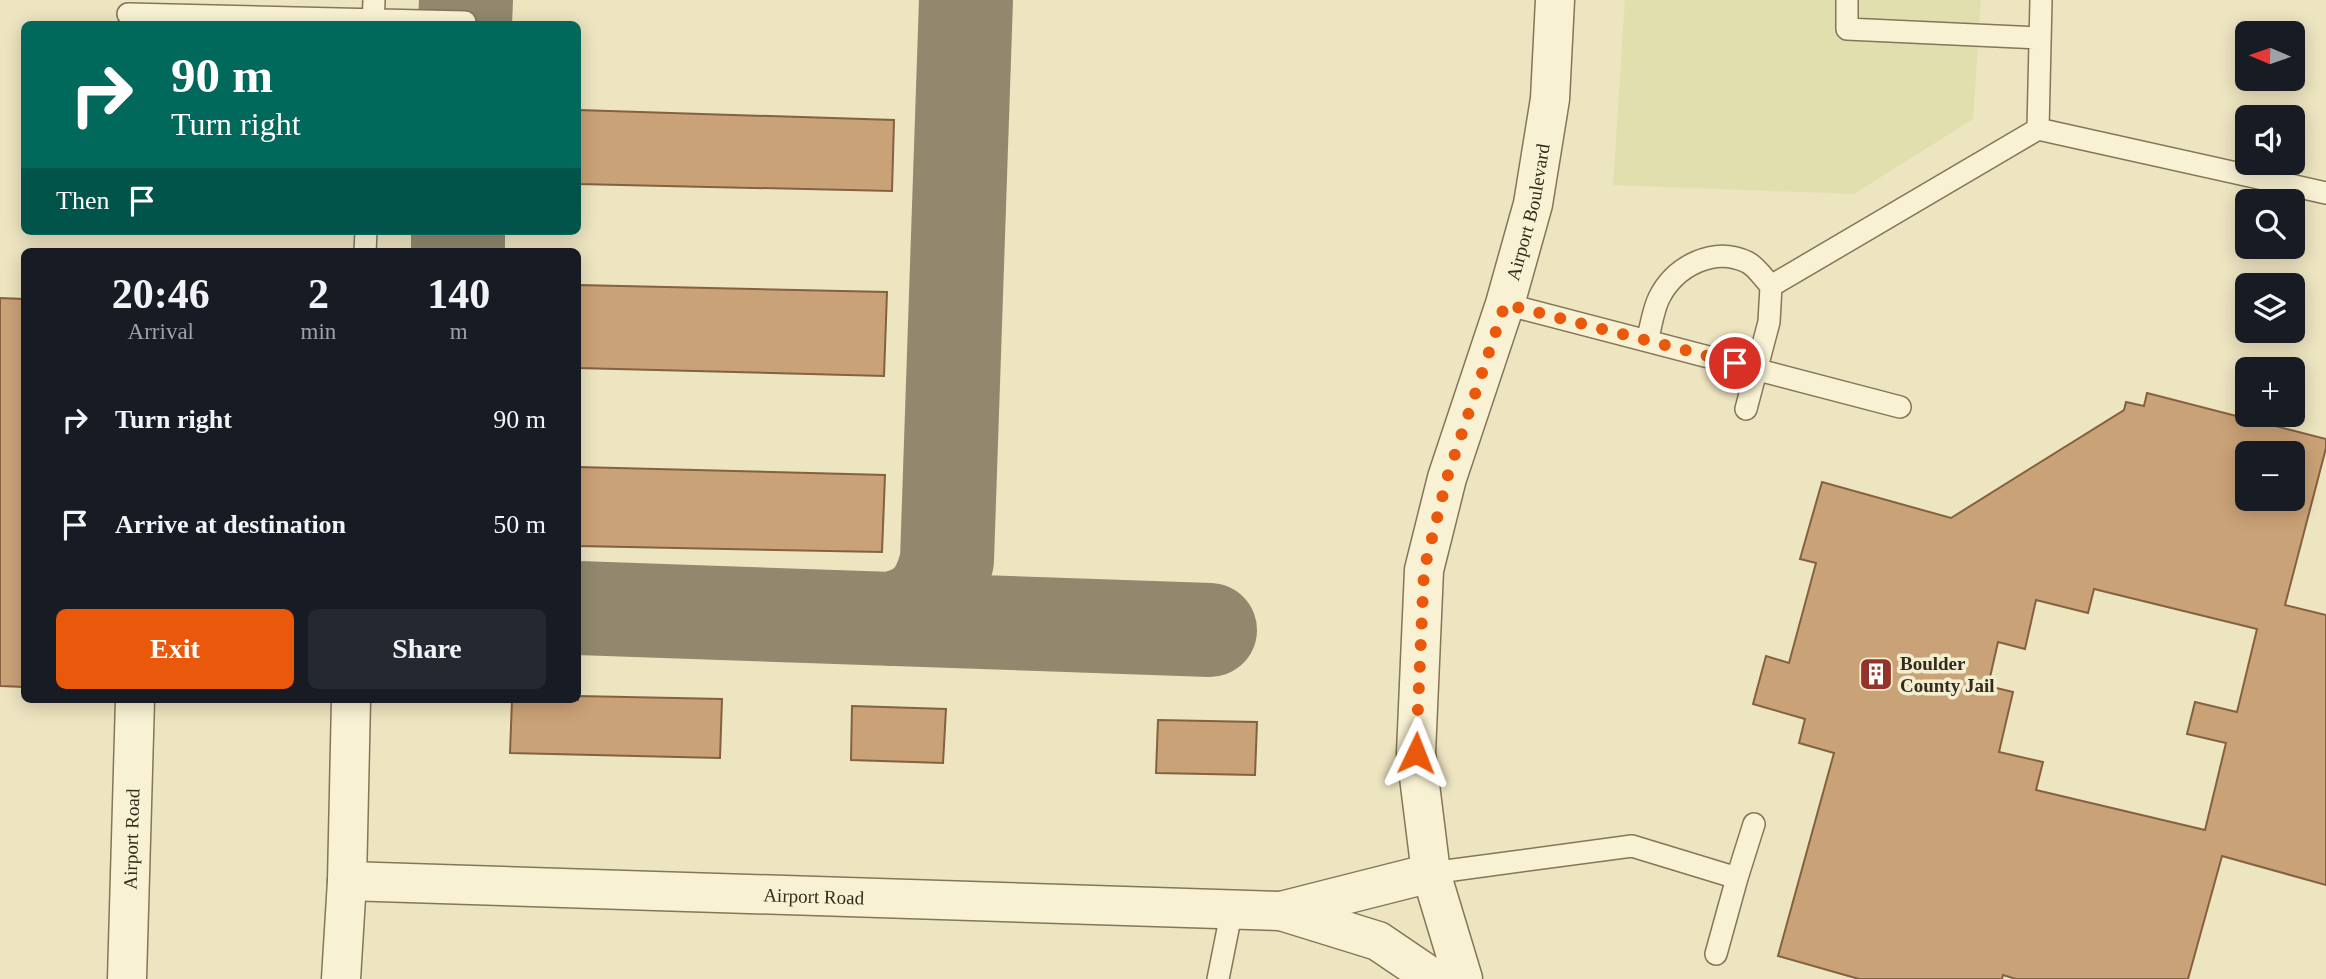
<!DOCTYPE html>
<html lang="en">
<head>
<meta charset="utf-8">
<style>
	:root { --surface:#171b24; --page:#242831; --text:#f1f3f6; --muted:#9ea1a6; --accent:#ea580c }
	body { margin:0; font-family:Georgia,serif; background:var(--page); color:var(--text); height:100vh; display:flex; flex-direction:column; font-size:26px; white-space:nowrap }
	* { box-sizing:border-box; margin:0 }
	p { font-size:23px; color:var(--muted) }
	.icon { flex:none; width:38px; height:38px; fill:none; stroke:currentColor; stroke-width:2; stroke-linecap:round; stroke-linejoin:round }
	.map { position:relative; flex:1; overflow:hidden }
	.drawer { position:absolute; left:21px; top:248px; width:560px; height:455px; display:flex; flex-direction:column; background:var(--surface); border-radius:10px; box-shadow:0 4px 18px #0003 }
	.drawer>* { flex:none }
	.top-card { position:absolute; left:21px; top:21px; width:560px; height:214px; border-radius:10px; box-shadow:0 4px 18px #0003; background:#00695c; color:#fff; overflow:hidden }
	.needle { width:46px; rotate:272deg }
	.fabs { position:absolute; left:2235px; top:21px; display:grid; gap:14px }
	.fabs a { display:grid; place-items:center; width:70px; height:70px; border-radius:10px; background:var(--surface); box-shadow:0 4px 18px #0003; font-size:35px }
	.pin { position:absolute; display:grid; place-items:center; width:60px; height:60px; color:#fff; margin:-30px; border:4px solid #fff; border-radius:50%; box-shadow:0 2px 7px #0007 }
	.me { position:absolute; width:77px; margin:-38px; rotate:2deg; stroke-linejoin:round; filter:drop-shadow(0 0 5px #0008) }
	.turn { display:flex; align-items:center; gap:24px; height:147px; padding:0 35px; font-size:32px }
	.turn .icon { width:91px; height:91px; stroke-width:2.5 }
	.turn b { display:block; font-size:49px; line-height:60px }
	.then { display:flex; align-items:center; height:66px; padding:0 35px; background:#0003; gap:14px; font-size:26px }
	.eta { display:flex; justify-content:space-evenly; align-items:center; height:119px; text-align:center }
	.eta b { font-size:42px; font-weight:700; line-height:49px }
	.action { display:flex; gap:14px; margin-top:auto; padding:14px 35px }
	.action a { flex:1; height:80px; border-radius:10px; background:var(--accent); color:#fff; font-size:28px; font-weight:700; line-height:80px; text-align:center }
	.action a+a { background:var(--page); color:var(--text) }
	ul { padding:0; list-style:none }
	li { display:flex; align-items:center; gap:21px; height:105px; padding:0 35px }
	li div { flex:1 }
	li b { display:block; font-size:26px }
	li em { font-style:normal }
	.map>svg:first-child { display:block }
	.farmland { fill:#e2dfae }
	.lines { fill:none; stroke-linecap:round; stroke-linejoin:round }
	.taxiway { stroke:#91886e; stroke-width:94 }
	.building { fill:#caa277; stroke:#84613f; stroke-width:2; fill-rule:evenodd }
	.service-casing { stroke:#857559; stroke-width:24 }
	.minor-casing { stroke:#857559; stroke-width:41 }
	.service { stroke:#f8f1d3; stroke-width:21 }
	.minor { stroke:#f8f1d3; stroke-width:38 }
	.route { stroke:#ea580c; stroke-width:12; stroke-dasharray:0 21.6 }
	.labels { text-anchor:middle; stroke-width:7; stroke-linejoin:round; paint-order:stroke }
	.street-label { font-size:19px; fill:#352b1d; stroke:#f4eed0 }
	.poi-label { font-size:19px; font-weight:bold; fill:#352b1d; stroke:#f4eed0; text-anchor:start }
</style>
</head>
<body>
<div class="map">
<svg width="2326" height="979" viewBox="0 0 2326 979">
	<rect width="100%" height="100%" fill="#ede4c0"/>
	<path class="farmland" d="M1625,0H1981L1973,119L1854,194L1613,185Z"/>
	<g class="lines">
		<path class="taxiway" d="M465,24L466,0
			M458,252V231
			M578,608L1210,630
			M889,619C925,612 939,595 947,560L966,0"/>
	</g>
	<path class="building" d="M578,110L894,120L892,191L578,184Z
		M578,285L887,292L884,376L578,368Z
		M0,298L24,299V687L0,686Z
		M2147,393L2326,439V448L2285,605L2326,615V885L2222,856L2188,979H2016L2003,975L2002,979H1859L1778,956L1834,753L1799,743L1805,719L1753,704L1766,656L1789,663L1816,563L1800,559L1822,482L1951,518L2124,410L2126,402L2144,406ZM2247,453H2292V499H2247ZM2094,589L2257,629L2237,712L2195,702L2187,734L2226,743L2205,830L2036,790L2043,762L1999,752L2013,692L1988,686L1998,642L2025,649L2036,600L2088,613Z
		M578,467L885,475L882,552L578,546Z
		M578,696L722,699L720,758L510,753L512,700H578Z
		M852,706L946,709L943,763L851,760Z
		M1158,720L1257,722L1255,775L1156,773Z"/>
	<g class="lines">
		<g class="service-casing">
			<path id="service" d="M1847,0V29L2040,38
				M128,14L465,22
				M373,24L374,0
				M2038,129L2041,0
				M365,252L366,231
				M1771,286L2038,129L2326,193
				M1505,304L1900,407
				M1647,341C1651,327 1653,310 1659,298C1675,266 1714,246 1747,262C1756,266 1764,279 1771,286L1769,322L1746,409
				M1431,873L1632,846L1737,878L1716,954
				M1737,878L1754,824
				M1218,979L1232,909"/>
		</g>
		<g class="minor-casing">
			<g id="minor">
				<path id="s1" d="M347,881L1281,911L1431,873"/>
				<path d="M1281,911L1378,941L1434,979"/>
				<path id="s2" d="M127,979L135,700"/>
				<path d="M341,979L347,881L351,700"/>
				<path id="s3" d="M1463,979L1431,873L1416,753L1424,570L1447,478L1505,304L1533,204L1550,99L1555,0"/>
			</g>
		</g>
		<use href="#service" class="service"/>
		<use href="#minor" class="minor"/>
	</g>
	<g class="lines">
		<path class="route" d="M1416,753L1424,570L1447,478L1505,304L1735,363"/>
	</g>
	<defs>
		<g id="building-square" transform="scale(1.75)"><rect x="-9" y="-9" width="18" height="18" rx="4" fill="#93342a" stroke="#f4eed0"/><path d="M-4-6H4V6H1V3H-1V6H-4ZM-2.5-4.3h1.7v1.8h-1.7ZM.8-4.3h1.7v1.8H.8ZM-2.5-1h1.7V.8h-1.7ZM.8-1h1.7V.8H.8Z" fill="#fff"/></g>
	</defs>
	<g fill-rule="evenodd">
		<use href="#building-square" x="1876" y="674"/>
	</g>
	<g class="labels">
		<g class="street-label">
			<text dy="7" stroke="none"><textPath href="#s3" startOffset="788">Airport Boulevard</textPath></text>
			<text dy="7" stroke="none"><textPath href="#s2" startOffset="140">Airport Road</textPath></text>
			<text dy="7" stroke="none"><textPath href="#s1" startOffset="467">Airport Road</textPath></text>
		</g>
		<g class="poi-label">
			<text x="1900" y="670">Boulder<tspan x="1900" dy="22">County Jail</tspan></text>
		</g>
	</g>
</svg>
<div class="fabs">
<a><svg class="needle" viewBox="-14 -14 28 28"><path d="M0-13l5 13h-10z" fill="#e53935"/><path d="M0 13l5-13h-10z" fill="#9ea1a6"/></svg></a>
<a><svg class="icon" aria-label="sound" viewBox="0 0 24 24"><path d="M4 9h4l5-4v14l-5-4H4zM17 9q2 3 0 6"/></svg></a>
<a><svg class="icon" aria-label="search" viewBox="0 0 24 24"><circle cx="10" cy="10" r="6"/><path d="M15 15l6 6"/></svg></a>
<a><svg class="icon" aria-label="layers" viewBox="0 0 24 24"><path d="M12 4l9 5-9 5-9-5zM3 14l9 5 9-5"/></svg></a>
<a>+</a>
<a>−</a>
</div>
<div class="pin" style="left:1735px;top:363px;background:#d93025"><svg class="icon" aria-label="arrive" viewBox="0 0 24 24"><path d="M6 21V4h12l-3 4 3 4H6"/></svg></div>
<svg class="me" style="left:1416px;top:753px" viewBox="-20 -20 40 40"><path d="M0-17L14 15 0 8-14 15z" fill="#ea580c" stroke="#fff" stroke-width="4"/></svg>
<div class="top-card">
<div class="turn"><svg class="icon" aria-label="right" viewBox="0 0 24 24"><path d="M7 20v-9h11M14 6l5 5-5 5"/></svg><div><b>90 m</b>Turn right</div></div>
<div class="then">Then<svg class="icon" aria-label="arrive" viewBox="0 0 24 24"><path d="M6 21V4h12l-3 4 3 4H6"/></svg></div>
</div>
<section class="drawer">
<div class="eta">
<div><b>20:46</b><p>Arrival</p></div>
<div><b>2</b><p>min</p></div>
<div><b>140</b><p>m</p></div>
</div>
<ul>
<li><svg class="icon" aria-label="right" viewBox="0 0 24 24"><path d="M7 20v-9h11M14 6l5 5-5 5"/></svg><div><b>Turn right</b></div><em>90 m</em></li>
<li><svg class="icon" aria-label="arrive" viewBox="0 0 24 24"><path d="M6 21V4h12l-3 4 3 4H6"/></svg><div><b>Arrive at destination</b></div><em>50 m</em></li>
</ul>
<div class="action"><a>Exit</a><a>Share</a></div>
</section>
</div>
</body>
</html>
